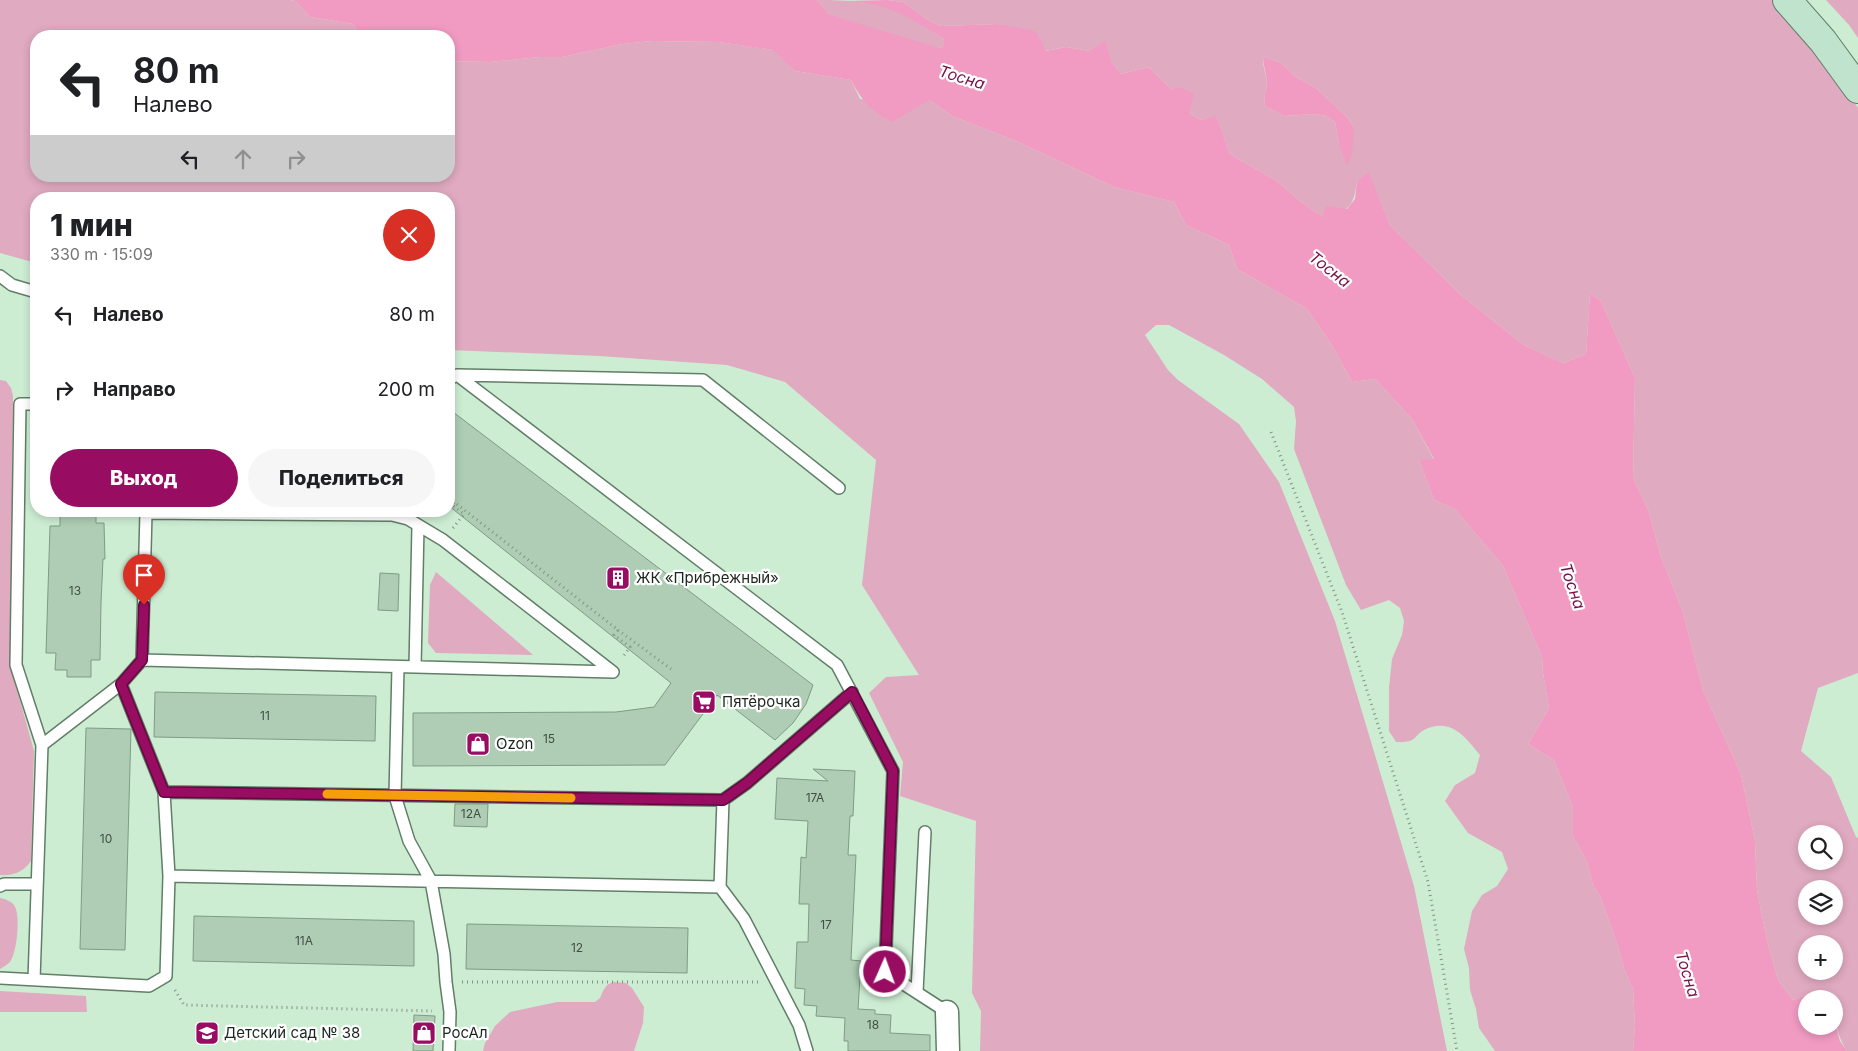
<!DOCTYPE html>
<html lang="ru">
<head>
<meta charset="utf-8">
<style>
	:root { --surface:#fff; --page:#f6f6f6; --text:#202124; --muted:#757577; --accent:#980d61 }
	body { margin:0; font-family:Inter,sans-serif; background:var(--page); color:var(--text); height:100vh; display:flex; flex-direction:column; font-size:19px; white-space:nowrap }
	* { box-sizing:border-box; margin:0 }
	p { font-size:16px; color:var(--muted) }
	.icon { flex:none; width:28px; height:28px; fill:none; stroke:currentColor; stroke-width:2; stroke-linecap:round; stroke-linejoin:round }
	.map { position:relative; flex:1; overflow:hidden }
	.panel { position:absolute; left:30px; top:192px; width:425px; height:325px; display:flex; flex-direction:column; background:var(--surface); border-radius:20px; box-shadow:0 2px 8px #0003 }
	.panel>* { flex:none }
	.banner { position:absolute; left:30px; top:30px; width:425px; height:152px; border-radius:20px; box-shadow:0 2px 8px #0003; background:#fff; color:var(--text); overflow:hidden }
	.controls { position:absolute; left:1798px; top:825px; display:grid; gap:10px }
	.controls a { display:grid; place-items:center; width:45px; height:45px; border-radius:50%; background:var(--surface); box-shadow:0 2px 8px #0003; font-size:25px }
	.pin { position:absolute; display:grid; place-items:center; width:42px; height:42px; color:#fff; margin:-51px -21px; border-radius:50% 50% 50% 0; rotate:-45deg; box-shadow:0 0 5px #0007 }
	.pin .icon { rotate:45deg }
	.me { position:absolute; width:55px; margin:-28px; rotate:2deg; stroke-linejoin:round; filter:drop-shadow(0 0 4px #0008) }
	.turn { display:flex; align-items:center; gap:18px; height:105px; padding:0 20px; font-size:22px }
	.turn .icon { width:65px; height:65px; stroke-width:2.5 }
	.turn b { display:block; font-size:35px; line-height:42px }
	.lanes { display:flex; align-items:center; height:48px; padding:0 20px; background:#0003; justify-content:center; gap:25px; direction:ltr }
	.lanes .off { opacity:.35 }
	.round { display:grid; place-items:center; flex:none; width:52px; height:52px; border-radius:26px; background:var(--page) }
	.head { display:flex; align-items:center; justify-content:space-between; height:85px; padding:0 20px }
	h1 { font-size:30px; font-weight:800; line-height:38px }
	.button { display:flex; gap:10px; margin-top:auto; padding:10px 20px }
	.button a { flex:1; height:58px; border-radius:30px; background:var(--accent); color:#fff; font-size:20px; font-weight:800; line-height:58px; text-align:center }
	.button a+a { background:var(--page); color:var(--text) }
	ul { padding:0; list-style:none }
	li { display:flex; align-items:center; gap:15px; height:75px; padding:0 20px }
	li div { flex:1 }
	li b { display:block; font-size:19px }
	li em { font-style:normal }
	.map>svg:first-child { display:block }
	.green { fill:#e0aac1; fill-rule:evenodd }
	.water { fill:#f19bc2 }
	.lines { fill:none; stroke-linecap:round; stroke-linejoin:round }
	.river { stroke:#f19bc2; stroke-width:42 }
	.building { fill:#aecdb4; stroke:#7e9b83 }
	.lane-casing { stroke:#617e67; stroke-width:14 }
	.street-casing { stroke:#617e67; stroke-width:25 }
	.secondary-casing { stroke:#617e67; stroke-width:30 }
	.path { stroke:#7f9684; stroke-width:3; stroke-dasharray:1 4; stroke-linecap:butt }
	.lane { stroke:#fff; stroke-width:11 }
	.street { stroke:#fff; stroke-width:22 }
	.secondary { stroke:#c0e3cd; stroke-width:28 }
	.route-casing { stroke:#63083f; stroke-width:12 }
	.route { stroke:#980d61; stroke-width:9 }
	.slow { stroke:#f59e0b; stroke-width:9 }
	.labels { text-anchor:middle; stroke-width:4.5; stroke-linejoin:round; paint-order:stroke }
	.number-label { font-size:12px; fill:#405044 }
	.poi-label { font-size:15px; fill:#1b271e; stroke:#fff; text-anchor:start }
	.water-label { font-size:16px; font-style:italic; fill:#75124b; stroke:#fff }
</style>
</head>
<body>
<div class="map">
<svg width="1858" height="1051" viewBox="0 0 1858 1051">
	<rect width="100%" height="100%" fill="#cdedd3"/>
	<path class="green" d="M0,0H289L295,1L310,17L353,24L358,32L378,36H36V176H449V61L489,62L540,57H562L622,44L652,41L719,42L774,50L795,71L851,80L860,99L929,100L952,116L1018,142L1114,187L1174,202L1186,225L1229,245L1237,269L1307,309L1333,347L1352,382L1375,379L1412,419L1434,460H1419L1434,500L1455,509L1503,566L1542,657L1543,673L1549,708L1528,744L1554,760L1573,807V836L1587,862L1593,885L1600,896L1618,946L1624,969L1633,989L1635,1025L1633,1051H1495L1479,1028L1476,1009L1470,990L1469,968L1464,949L1472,911L1482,895L1497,886L1508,869L1502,852L1468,833L1445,801L1455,785L1475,773L1480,755C1465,737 1451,717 1424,730C1419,732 1416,738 1412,740C1408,742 1401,742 1396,742L1389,731V688L1392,659L1402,635L1404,621L1400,608L1389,600L1361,610L1346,585L1294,449L1296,421L1294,407L1262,379L1224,355L1169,325H1156L1145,335L1168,370L1178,380L1239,424L1279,482L1335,621L1414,886L1447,1051H980L981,1011L972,993L976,821L900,796L903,762L869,693L886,677L919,675L862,585L876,460L785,382L727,365L599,356L449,350V199H36V263L0,253Z
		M817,0C848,0 879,1 908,16C920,22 932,31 944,39L945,47L910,50L890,47L902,64L880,62L844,44L836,34L833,19Z
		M887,0H1777L1842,84L1858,108V673L1818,688L1801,751L1831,777L1856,837L1858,838V1051H1847C1836,1034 1834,1018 1834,999H1825L1815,991L1793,1000L1778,980L1767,940L1757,890L1755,841L1741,774L1703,690L1683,612L1660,554L1649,512L1633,477L1635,378L1601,301L1590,293L1586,354L1563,363L1524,345L1461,295L1390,225L1369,173L1357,181C1353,210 1349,209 1323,217L1301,202L1277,181L1230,154L1216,117L1201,120L1189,113L1172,90L1149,67L1121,74L1111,61L1090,51L1066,47L1045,51L1038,34L998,24L941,26L928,20L903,2ZM1263,56L1281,63L1296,77L1316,88L1347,117L1354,127L1339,144L1335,122L1326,116L1315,114L1284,116L1265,106C1263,95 1266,94 1267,85C1267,75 1262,66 1263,56ZM1806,834H1834V861H1806ZM1806,889H1834V916H1806ZM1806,944H1834V971H1806Z
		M1826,0H1858V38L1849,25Z
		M0,380L6,381L11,388L13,396L11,668L34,751L31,861C23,872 14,876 0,875Z
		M436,572L533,655L436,653L428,643L430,585Z
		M0,898C5,899 11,901 14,905C21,914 17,953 10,962C7,965 3,967 0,969Z
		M613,982L626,983L632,988L644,1007L643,1023L634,1051H483L485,1043L495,1026L510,1012L557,1002H595L600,998L603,991L607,985Z
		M0,991L86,996L87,1012H0Z"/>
	<path class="water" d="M289,0H817L833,19L836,34L844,44L880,62L901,64L889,47L910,50L944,47V39C910,17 889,4 847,1L887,0L903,2L928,20L941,26L998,24L1032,30L1038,34L1046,51L1066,47L1090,51L1105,41L1111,61L1121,74L1149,67L1172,90L1180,87L1194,94L1189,113L1201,120L1216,116L1230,154L1277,181L1301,202L1323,217L1326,206L1347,209L1355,199L1357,181L1369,172L1390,225L1461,295L1524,345L1563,363L1586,354L1590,293L1601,301L1635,378L1633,477L1649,512L1660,554L1683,612L1703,690L1741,774L1755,841L1757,890L1767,940L1778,980L1793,1000L1815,991L1825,999H1806V1026H1834V1019L1840,1041L1847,1051H1633L1635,1025L1633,989L1624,969L1618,946L1600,896L1593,885L1587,862L1573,836V807L1554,760L1528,744L1549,708L1543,673L1542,657L1503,566L1455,509L1434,500L1419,460L1434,459L1412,419L1375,379L1352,382L1333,347L1307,309L1237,269L1229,245L1186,225L1174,202L1114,187L1018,142L952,116L929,100L892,122C870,109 863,103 851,80L795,71L773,50L719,42L652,41L622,44L562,57H540L489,62L449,61V36H378L358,32L353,24L310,17L295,1Z
		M1263,56L1281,63L1296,77L1316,88L1347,117L1354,127L1352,153L1347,166L1339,144L1335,122L1326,116L1315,114L1284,116L1265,106C1263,94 1266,94 1267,85C1267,75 1263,66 1263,56Z"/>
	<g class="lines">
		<path class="river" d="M786,17L821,34L953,74"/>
	</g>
	<path class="building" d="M449,409L813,685L806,704L793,723L775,740L717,695L665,765L413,766V713L616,712L654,707L671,683L449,506Z
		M60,511H96V523H104L105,559H103L101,603L100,660H91V677H67V670H55L56,653H46L50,526H60Z
		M380,573L399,574L398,611L378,610Z
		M155,692L376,696L375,741L154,737Z
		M86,728L131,729L125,950L80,949Z
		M813,769L855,771L853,816H850L848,855H856L851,960L861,961L858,1009L875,1010V1014L891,1015L890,1033L930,1035V1051H848V1041H844L845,1018L816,1016L817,1006L804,1005L805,989L795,988L797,942H808L809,904H799L801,857L806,858L808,821L775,819L777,778L828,781Z
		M455,804H488L487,827L454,826Z
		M194,916L414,921V966L193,961Z
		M467,924L688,928L687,973L466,969Z
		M414,1015L435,1016L433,1051H413Z"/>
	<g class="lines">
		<g class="lane-casing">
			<path id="lane" d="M0,276L12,285L36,292
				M457,375L703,380L839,488
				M449,379L457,375L837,665L893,771L885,972L947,1012
				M142,660L613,672
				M398,667L395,796L409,841L431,881L444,954L446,982L450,1012L449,1051
				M415,667L418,526
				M42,745L121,684L142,660L146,513L392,515L408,519L443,540L613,672
				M164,792L723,800
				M169,876L720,887
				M0,886L4,884H36
				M0,978L149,986L166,976L169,876L164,792L121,684
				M34,980L42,745L16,665L20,404H36
				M917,992L925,832
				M807,1051L799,1025L744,919L720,887L723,800L747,783L852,692"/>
		</g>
		<g class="street-casing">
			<path id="street" d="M947,1012L948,1051"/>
		</g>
		<g class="secondary-casing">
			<path id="secondary" d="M1787,0L1823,41L1858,89"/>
		</g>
		<path class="path" d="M1271,432L1342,612L1428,882L1457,1051
			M449,498L618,630L614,635L630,647L622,658
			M453,528L464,514L452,505L454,502
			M618,630L671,669
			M462,982H758
			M175,990L184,1005L432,1011"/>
		<use href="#lane" class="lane"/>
		<use href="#street" class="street"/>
		<use href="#secondary" class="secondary"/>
	</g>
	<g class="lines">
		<g class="route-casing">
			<path id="route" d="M144,605L142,660L121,684L164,792L723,800L747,783L852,692L893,771L885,972"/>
		</g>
		<use href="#route" class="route"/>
		<path class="slow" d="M327,794L571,798"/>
	</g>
	<defs>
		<g id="building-square" transform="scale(1.25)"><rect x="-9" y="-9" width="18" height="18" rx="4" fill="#980d61" stroke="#fff"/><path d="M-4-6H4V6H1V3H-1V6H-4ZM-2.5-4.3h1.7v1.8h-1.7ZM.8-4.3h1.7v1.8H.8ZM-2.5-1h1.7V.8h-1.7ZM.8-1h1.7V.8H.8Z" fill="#fff"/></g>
		<g id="supermarket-square" transform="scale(1.25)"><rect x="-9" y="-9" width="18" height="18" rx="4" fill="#980d61" stroke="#fff"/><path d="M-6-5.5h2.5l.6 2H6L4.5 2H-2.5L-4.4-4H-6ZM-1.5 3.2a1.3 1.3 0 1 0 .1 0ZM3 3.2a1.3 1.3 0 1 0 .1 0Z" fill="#fff"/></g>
		<g id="shop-square" transform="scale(1.25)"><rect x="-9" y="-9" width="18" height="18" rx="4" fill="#980d61" stroke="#fff"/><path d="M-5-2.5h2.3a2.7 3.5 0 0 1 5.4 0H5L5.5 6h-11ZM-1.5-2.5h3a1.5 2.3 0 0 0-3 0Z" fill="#fff"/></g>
		<g id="school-square" transform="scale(1.25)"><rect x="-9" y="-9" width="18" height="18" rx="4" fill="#980d61" stroke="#fff"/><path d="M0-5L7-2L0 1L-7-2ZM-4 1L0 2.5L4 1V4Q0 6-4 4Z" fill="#fff"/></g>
	</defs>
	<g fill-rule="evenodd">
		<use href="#building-square" x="618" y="578"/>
		<use href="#supermarket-square" x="704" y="702"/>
		<use href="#shop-square" x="478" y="744"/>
		<use href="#school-square" x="207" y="1033"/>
		<use href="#shop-square" x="424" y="1033"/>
	</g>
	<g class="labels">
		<g class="number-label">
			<text x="75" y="595">13</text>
			<text x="265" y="720">11</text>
			<text x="549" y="743">15</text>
			<text x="815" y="802">17А</text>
			<text x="471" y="818">12А</text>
			<text x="106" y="843">10</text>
			<text x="826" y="929">17</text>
			<text x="304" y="945">11А</text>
			<text x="577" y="952">12</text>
			<text x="873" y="1029">18</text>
		</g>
		<g class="poi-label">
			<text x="636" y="583">ЖК «Прибрежный»</text>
			<text x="722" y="707">Пятёрочка</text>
			<text x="496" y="749">Ozon</text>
			<text x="224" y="1038">Детский сад № 38</text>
			<text x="442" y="1038">РосАл</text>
		</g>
		<g class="water-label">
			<text transform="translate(962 77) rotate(17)" y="6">Тосна</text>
			<text transform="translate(1330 269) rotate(38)" y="6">Тосна</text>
			<text transform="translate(1573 586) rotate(71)" y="6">Тосна</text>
			<text transform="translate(1688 974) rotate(73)" y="6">Тосна</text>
		</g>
	</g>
</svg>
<div class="controls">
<a><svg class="icon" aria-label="search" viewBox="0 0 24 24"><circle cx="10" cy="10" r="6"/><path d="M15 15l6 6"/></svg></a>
<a><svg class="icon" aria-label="layers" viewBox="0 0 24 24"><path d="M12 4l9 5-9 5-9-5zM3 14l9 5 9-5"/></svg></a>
<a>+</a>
<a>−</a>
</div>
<div class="pin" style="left:144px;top:605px;background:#d93025"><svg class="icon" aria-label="arrive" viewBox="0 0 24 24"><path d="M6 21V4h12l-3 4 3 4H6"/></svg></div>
<svg class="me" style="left:885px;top:972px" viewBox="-20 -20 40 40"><circle r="17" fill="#980d61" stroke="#fff" stroke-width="3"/><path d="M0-11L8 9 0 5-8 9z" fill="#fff"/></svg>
<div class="banner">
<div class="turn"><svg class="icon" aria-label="left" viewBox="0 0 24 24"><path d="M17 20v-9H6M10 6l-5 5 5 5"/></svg><div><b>80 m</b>Налево</div></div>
<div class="lanes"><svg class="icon" aria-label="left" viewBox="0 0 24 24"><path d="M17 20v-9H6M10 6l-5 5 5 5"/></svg><svg class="icon off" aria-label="ahead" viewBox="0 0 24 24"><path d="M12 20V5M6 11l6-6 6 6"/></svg><svg class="icon off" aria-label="right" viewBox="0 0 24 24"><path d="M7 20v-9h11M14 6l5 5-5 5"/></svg></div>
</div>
<section class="panel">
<div class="head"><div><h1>1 мин</h1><p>330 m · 15:09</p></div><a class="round" style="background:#d93025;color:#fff"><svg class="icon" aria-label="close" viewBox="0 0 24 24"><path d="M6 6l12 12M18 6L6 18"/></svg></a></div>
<ul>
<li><svg class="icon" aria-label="left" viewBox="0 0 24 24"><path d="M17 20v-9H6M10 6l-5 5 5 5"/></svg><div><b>Налево</b></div><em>80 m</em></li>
<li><svg class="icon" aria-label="right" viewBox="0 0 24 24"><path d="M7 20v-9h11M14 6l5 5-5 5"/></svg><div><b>Направо</b></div><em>200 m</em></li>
</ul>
<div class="button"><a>Выход</a><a>Поделиться</a></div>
</section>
</div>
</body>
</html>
